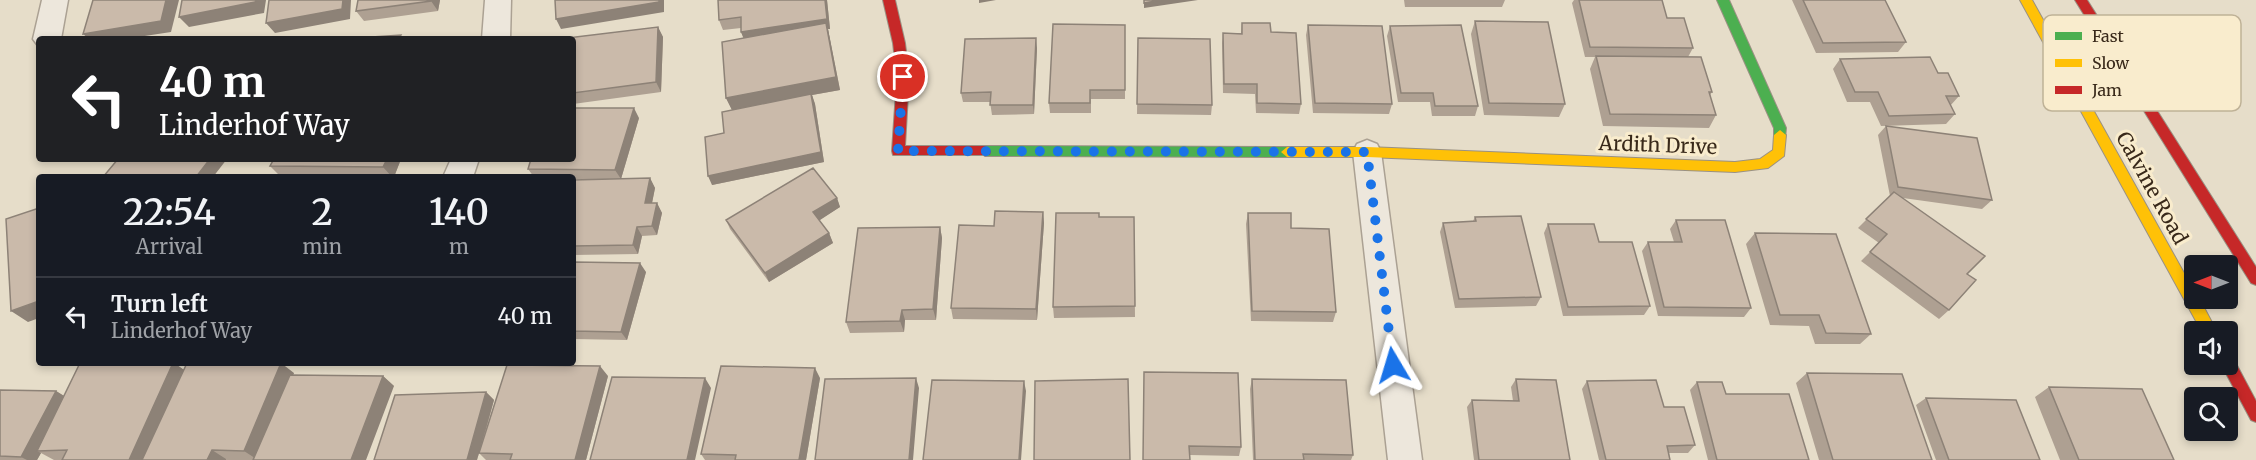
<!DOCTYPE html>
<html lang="en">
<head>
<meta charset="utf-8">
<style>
	:root { --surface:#171b24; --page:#20242c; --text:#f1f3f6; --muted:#9ea1a6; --line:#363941 }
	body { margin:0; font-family:Merriweather,serif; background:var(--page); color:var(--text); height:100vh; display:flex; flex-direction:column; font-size:22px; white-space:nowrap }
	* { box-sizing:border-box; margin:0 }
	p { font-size:20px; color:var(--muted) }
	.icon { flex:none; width:33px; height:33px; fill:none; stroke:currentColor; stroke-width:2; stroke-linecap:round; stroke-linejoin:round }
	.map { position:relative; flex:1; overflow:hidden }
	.sheet { position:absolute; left:36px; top:174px; width:540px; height:192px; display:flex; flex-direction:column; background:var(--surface); border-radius:6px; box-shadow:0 3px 9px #0003 }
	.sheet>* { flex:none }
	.hud { position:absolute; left:36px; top:36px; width:540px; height:126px; border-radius:6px; box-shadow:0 3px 9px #0003; background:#202124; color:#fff; overflow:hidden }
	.needle { width:39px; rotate:270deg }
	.tools { position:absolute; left:2184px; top:255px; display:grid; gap:12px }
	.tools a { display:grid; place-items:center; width:54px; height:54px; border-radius:6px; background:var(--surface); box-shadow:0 3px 9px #0003; font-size:30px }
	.pin { position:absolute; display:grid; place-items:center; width:51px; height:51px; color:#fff; margin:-26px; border:3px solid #fff; border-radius:50%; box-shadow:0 2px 6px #0007 }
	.me { position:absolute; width:66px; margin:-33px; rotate:353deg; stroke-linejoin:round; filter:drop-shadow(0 0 4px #0008) }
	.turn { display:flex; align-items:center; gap:21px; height:126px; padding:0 24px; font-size:27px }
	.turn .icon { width:78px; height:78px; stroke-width:2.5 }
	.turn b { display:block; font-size:42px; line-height:51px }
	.eta { display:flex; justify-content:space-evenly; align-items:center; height:102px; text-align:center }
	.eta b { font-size:36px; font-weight:600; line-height:42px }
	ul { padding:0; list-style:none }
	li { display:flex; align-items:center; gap:18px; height:78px; padding:0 24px; border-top:2px solid var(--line) }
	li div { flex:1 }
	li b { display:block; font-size:22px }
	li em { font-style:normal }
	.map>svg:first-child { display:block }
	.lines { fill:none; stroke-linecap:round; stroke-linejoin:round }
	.street-casing { stroke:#aba193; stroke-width:3 }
	.fast-casing { stroke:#9a9183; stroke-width:2 }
	.slow-casing { stroke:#9a9183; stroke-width:2 }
	.jam-casing { stroke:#9a9183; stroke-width:2 }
	.street { fill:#ede7dc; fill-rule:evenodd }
	.fast { fill:#4caf50; fill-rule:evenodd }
	.slow { fill:#ffc107; fill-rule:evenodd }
	.jam { fill:#c62828; fill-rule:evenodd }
	.wall { fill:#aea092 }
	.shaded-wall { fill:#8d8277 }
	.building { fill:#cabaaa; stroke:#8d8277; stroke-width:1.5 }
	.route { stroke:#1a73e8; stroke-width:10; stroke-dasharray:0 18 }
	.labels { text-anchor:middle; stroke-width:6; stroke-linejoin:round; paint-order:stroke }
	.street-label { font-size:20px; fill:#39291a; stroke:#f9eccd }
	.key { fill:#f9eccd; stroke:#bfb297; stroke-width:1.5 }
	.key-label { font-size:16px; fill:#39291a }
</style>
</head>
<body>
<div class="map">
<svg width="2256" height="460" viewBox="0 0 2256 460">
	<rect width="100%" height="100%" fill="#e6ddc9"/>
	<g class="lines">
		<g class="street-casing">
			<path id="street" d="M42,0H68L61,39H39V47L33,39Z
				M485,0H511L510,39H482Z
				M1367,140L1377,144L1381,152L1422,460H1388L1353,152L1357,144Z
				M451,159H479L473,177H443Z"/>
		</g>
		<g class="fast-casing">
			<path id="fast" d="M1717,0H1729L1786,128L1785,139L1780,140L1774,135V128Z
				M985,146L1287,147L1293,152L1287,157L985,156L979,151Z"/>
		</g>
		<g class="slow-casing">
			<path id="slow" d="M2020,0H2032L2194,291V298H2199L2217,332H2202Z
				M1780,130L1786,135L1784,156L1768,168L1735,172L1367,157H1287L1281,152L1287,147H1367L1735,162L1760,159L1773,150L1774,135Z"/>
		</g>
		<g class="jam-casing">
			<path id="jam" d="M883,0H895L905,43L909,77L905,146H985L991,151L990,155H893L892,151L897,77L893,43Z
				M2075,0H2087L2256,267V285L2251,283Z
				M2228,357L2233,358L2256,401V422L2251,420L2221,364H2228Z"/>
		</g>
		<use href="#street" class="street"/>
		<use href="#fast" class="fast"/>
		<use href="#slow" class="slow"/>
		<use href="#jam" class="jam"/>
	</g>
	<path class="wall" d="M440,0L438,11L364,21L356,11Z
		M718,0H827L830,29H828L840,90L812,95L815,104L824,162L712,185L724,133L732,110L726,98L744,38L741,32V28L723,30L719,20Z
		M1404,0H1505L1502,7H1405Z
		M1574,0H1662L1667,18L1693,48L1688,57L1712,92L1710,95L1716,115L1709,128L1603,126L1590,69L1595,57H1585L1572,3Z
		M1792,0H1885L1906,42L1898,52L1816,53Z
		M1475,21L1565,104L1559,117L1484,115L1471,34Z
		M1242,23L1271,32L1301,104L1299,114L1256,113L1255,94L1223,93L1222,43L1223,33H1241Z
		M1125,25V99H1091V113H1050L1049,103Z
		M1308,25L1392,104L1389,114L1313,113L1306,35Z
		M1390,26L1478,106L1475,116H1432L1430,102H1398L1387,36Z
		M658,27L663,37L661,92L573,104V39Z
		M1138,38L1212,105L1211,115L1137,114Z
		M1037,48L1034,114L992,115L990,102H963L961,93Z
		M1840,59L1938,73L1959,96L1950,106L1955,114L1946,124L1881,126L1870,102H1847L1833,69Z
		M639,118L621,179L650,178L655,188L652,203H657L662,213L657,235L642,236L638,254L573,255V180L618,179H573V177H534L528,169Z
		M1886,126L1992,200L1982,209L1903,198L1967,274L1949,310L1939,319L1861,261L1879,243L1858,228L1890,196L1878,135Z
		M274,159H401L394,177H281L270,166Z
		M837,198L840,207L819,220L829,233L833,243L769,282L730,229L726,220Z
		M1043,212L1044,223L1037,320L953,319L951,308L994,226Z
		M1248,213L1291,228L1336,312L1333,322L1251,321L1246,224Z
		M1099,217H1134L1135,317L1054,318L1053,307Z
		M1475,217L1541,297L1536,306L1455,308L1440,232L1443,223L1473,221Z
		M1676,220L1751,308L1744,317L1658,316L1642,251L1648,242H1674L1670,229Z
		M1548,224L1650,306L1644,315L1563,316L1544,233Z
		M940,227L942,238L936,320H905L904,332L850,333L846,322Z
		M1755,233L1871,334L1860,344H1815L1809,326L1770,325L1746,244Z
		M573,262L646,272L627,340L573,339Z
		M80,363H174L184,370L294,373L293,375L383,376L394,386L254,460H54L41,453L37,460H0V390L56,391L64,396Z
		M1144,372L1241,447L1239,456L1190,455Z
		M1807,373L1932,460H1819L1796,383Z
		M608,376L586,460H486L479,453L477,460L486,392L494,400L482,445Z
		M820,378L806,460H705L701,454Z
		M1252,379L1353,455L1351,460H1253L1250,389Z
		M1516,379L1570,460H1474L1467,407L1472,400L1513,401L1511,387Z
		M1587,381L1664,407L1695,445L1688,453H1669L1670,460H1599L1582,389Z
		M1697,382L1726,394L1809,460H1708L1690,390Z
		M2049,387L2174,460H2060L2035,397Z
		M1926,398L2040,460H1936L1916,405Z"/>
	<path class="shaded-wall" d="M166,0H179L171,32L125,39H89L83,34Z
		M256,0H266L264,13L189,27L179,17Z
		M343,0H351L350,19L275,33L266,23Z
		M431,0H440L438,11L431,1Z
		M659,0H664V12L561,29L556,19Z
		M825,0H827L830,29H828L840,90L812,95L815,104L824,162L712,185L708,176L732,110L726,98L745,42L741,32Z
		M979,0H996L979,3Z
		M1161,0H1198L1144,8V3Z
		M658,27L663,37L661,92L656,82Z
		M1036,38L1037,48L1034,114L1033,105Z
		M634,108L639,118L621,179L615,170Z
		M210,159H227L213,177H196Z
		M387,159H401L394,177H392L383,167Z
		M650,178L655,188L650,213L645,203Z
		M837,198L840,207L817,222L813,212Z
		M657,203L662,213L657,235L652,226Z
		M1043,212L1044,223L1037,320L1036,309Z
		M637,227L642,236L638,254L633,245Z
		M940,227L942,238L936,320L933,309Z
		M829,233L833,243L769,282L765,273Z
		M640,263L646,272L627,340L621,332Z
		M39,301V318L28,322L11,311Z
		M902,310L905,320L904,332L900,321Z
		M173,363H174L187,372L148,460H129Z
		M281,363L294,373L258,460L244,451Z
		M600,366L608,376L586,460H575Z
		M815,368L820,378L806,460H799Z
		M383,376L394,386L366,460H351Z
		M705,378L711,388L695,460H687Z
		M916,378L919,388L913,460H909Z
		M1024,381L1026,391L1021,460H1019Z
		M56,391L69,399L37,451L41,453L37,460H27L21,457Z
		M486,392L494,400L477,460H467Z
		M212,450L226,459V460H207Z"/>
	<path class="building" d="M93,0H166L161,21L83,34Z
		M182,0H256L255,2L179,17Z
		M269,0H343L342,9L266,23Z
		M358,0H431V1L356,11Z
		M555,0H659V2L556,19Z
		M718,0H825L827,19L741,32V17L719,20Z
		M1144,0H1161L1144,3Z
		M1579,0H1662L1667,18H1684L1693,48L1590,47Z
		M1803,0H1885L1906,42L1823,43Z
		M1475,21L1548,22L1565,104L1489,103Z
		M826,23L836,77L726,98L722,42Z
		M1242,23H1270L1271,32L1296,33L1301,104L1257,103V84H1224L1223,33L1242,34Z
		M1053,24L1125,25V90H1090V103H1049Z
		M1308,25L1382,26L1392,104L1315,103Z
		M1461,25L1478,106H1435L1433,93H1401L1390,26Z
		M658,27L656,82L573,93V39H559Z
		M401,35L399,39H341Z
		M1036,38L1033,105H990L991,92L961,93L965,39Z
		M1138,38L1210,39L1212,105L1137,104Z
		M1596,56L1701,57L1712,92H1709L1716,115L1610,114Z
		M1930,57L1938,73H1948L1959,96H1946L1955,114L1889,116L1878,92H1855L1840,59Z
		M811,94L821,152L708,176L705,137L724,133L722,112Z
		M573,108H634L615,170L528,169L531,159H573Z
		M1886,126L1977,138L1992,200L1898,187Z
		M118,159H210L196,177H103Z
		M274,159H387L383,167L270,166Z
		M813,168L837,198L813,212L829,233L765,273L726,220Z
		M650,178L645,203H657L652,226L637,227L633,245L573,246V180Z
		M1894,192L1985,256L1967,274L1976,280L1949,310L1870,252L1887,234L1866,219Z
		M39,208V301L11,311L6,219Z
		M995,211L1043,212L1036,309L951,308L959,225L994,226Z
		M1056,213H1099V217H1134L1135,306L1053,307Z
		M1248,213H1291V228L1329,229L1336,312L1252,311Z
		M1521,216L1541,297L1459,299L1443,223L1476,221L1475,217Z
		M1676,220H1725L1751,308L1664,307L1648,242H1682Z
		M1548,224H1594L1599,242H1632L1650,306L1568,307Z
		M940,227L933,309L902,310L900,321L846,322L858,228Z
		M1755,233L1836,234L1871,334L1826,333L1819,315H1780Z
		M573,262L640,263L621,332L573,331Z
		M80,363H173L129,460H62L67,450L37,451Z
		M187,363H281L244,451L212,450L207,460H142Z
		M507,365L600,366L575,460H510L512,454L479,453Z
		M721,366L815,368L799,460H735L736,455L701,454Z
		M1144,372L1238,373L1241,447L1189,446L1190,460H1143Z
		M1807,373L1902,374L1932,460H1833Z
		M290,375L383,376L351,460H253Z
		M612,377L705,378L687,460H590Z
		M916,378L909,460H815L825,379Z
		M1128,379L1130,460H1034L1035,381Z
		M1252,379L1346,380L1353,455L1303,454L1304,460H1255Z
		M1516,379L1556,380L1570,460H1479L1472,400L1519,401Z
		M932,380L1024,381L1019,460H923Z
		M1656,380L1664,407H1684L1695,445L1667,446L1670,460H1606L1587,381Z
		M1697,382H1722L1726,394H1789L1809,460H1717Z
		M2049,387L2142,389L2174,460H2079Z
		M0,390L56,391L21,457L0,456Z
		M486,392L467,460H374L395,395Z
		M1926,398L2016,400L2040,460H1949Z"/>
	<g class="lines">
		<path class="route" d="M903,77L898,151L1367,152L1393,365"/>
	</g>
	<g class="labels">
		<g class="street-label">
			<text transform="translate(1658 145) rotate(2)" y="7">Ardith Drive</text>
			<text transform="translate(2152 188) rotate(61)" y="7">Calvine Road</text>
		</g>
	</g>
	<rect x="2043" y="15" width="198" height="96" rx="9" class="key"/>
	<rect x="2055" y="32" width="27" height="8" fill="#4caf50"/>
	<rect x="2055" y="59" width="27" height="8" fill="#ffc107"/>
	<rect x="2055" y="86" width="27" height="8" fill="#c62828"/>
	<g class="key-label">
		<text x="2092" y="42">Fast</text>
		<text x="2092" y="69">Slow</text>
		<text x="2092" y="96">Jam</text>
	</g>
</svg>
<div class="tools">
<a><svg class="needle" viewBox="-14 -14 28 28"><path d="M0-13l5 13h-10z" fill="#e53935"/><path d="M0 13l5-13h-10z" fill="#9ea1a6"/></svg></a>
<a><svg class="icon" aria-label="sound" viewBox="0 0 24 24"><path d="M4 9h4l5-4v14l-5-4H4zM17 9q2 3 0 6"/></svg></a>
<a><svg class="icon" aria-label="search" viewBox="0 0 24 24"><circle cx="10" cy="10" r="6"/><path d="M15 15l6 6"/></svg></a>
</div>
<div class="pin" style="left:903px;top:77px;background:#d93025"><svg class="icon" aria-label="arrive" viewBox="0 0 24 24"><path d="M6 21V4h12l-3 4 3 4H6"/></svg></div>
<svg class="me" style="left:1393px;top:365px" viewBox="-20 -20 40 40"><path d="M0-17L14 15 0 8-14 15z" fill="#1a73e8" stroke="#fff" stroke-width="4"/></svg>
<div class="hud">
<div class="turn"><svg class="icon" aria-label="left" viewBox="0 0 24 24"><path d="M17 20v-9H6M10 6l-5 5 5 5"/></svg><div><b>40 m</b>Linderhof Way</div></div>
</div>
<section class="sheet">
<div class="eta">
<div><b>22:54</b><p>Arrival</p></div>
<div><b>2</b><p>min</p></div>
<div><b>140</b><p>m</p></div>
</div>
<ul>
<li><svg class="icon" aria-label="left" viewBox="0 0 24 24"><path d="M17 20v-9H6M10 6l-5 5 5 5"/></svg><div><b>Turn left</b><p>Linderhof Way</p></div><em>40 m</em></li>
</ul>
</section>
</div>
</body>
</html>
